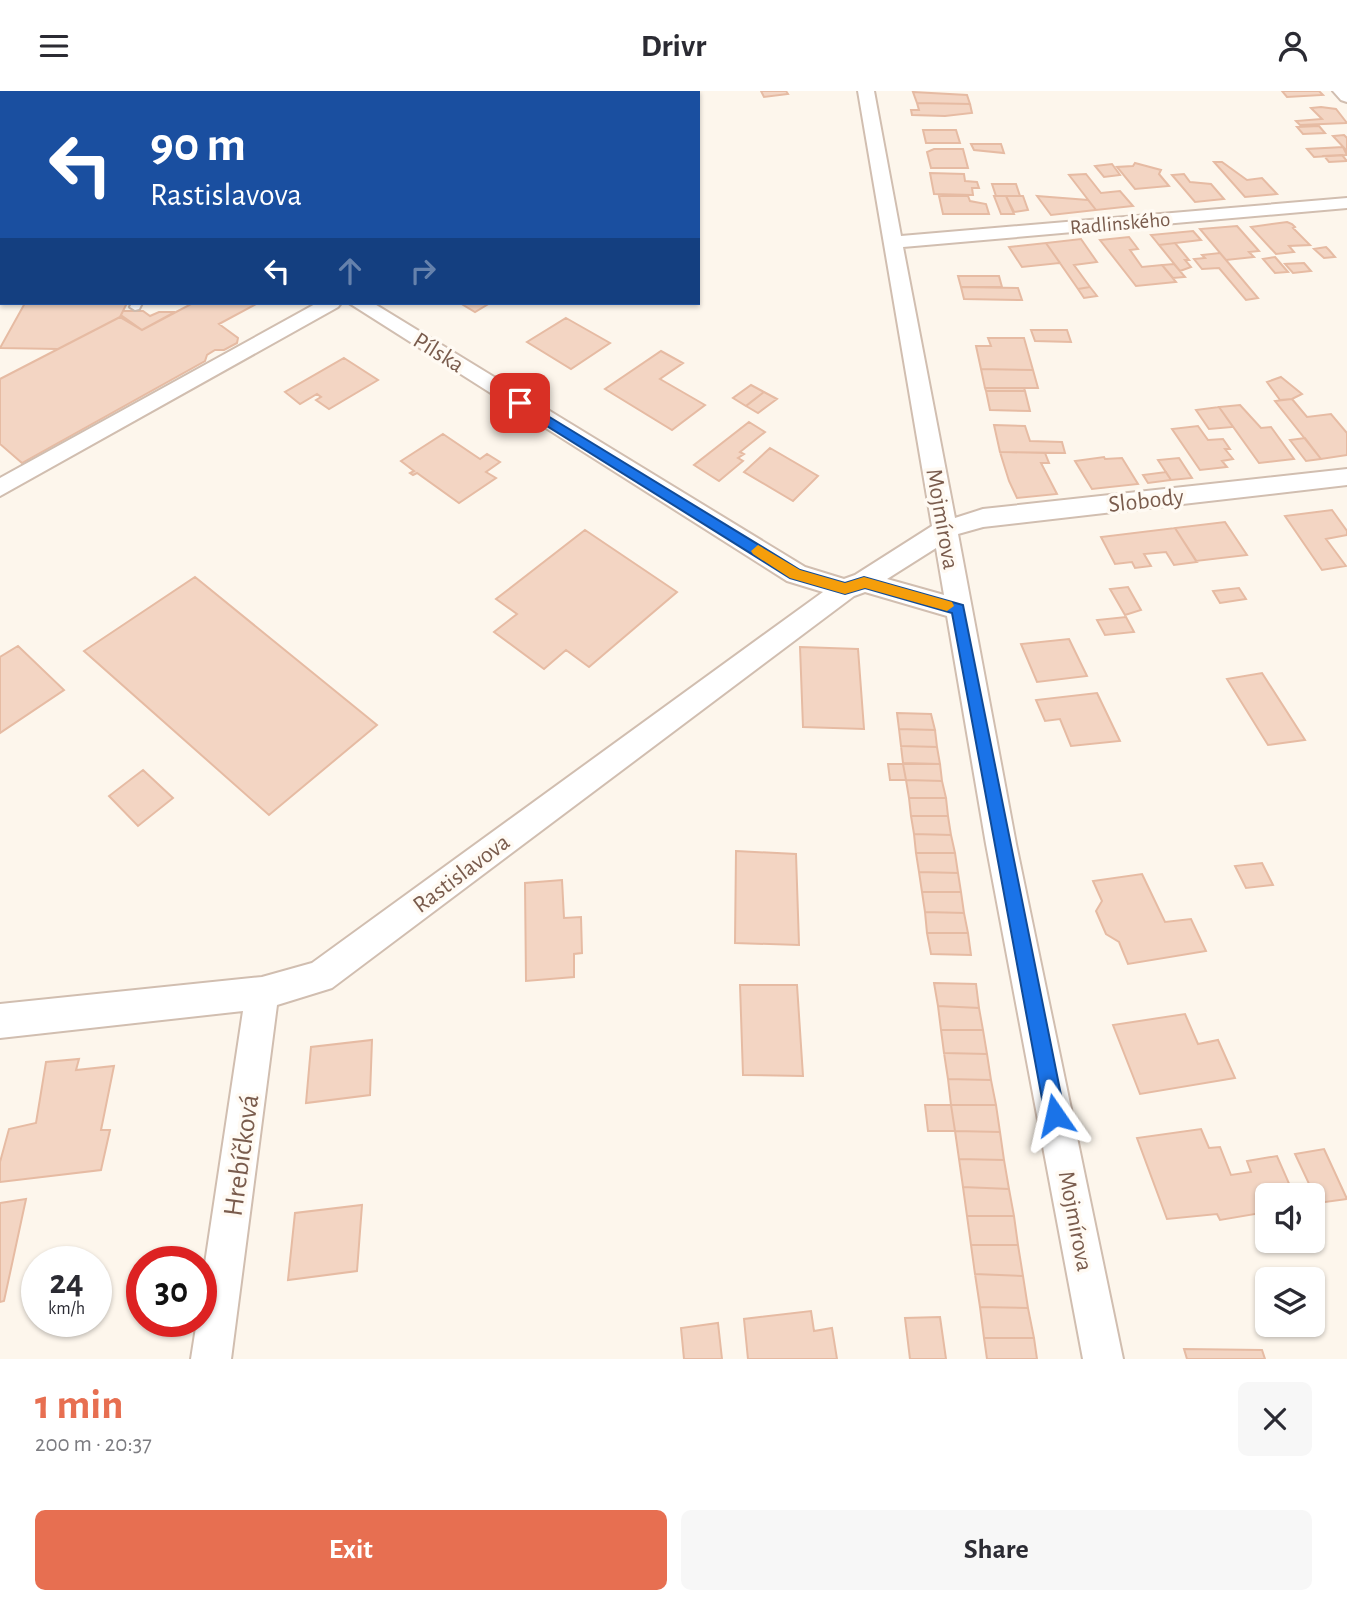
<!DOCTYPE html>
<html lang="en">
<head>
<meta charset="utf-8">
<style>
	:root { --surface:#fff; --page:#f7f7f7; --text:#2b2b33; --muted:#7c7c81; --accent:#e76f51 }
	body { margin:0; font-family:"Alegreya Sans",sans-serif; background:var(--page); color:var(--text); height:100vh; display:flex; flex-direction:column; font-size:26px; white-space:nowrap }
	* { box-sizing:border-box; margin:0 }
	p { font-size:23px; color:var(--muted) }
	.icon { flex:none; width:38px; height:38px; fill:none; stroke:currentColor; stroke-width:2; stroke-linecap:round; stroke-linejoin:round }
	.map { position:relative; height:1268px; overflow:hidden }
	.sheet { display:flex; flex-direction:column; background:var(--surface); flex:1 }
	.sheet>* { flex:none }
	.banner { position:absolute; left:0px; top:0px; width:700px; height:214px; box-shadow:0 2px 5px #0004; background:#1a4fa0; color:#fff; overflow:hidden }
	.buttons { position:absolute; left:1255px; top:1092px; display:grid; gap:14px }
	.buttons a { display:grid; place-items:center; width:70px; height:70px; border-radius:10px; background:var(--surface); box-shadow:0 2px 5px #0004; font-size:35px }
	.speed { position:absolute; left:21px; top:1155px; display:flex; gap:14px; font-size:35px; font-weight:700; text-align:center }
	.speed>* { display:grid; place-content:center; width:91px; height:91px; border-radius:50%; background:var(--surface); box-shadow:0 2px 5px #0004; line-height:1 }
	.speed small { font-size:18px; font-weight:400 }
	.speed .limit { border:10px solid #d22; background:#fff; color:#111 }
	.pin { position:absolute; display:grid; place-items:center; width:60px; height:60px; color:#fff; margin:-30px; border-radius:14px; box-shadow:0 4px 10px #0006 }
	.me { position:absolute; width:77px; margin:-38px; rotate:349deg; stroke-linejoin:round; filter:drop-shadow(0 0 5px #0008) }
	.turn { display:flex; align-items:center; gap:24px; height:147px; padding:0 35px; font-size:32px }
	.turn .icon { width:91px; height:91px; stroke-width:2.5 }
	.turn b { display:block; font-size:49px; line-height:60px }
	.lanes { display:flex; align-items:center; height:66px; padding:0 35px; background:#0003; justify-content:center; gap:35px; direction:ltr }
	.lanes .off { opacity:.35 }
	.round { display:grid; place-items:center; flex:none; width:74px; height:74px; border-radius:10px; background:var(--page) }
	.overview { display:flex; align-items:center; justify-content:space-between; height:119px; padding:0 35px }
	h1 { font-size:42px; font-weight:700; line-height:52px; color:var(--accent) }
	.cta { display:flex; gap:14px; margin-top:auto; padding:14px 35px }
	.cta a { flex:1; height:80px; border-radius:10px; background:var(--accent); color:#fff; font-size:28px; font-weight:700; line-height:80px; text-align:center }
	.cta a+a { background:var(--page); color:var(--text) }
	header { display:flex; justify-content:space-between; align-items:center; height:91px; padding:0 35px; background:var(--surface); font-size:32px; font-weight:700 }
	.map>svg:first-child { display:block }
	.building { fill:#f3d5c3; stroke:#e6bba3; stroke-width:2 }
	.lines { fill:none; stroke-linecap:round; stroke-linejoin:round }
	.lane-casing { stroke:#d1beb0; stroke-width:4 }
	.street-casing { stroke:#d1beb0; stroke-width:4 }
	.lane { fill:#fff; fill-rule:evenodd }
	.street { fill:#fff; fill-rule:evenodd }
	.route { fill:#1a73e8; stroke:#114b97; stroke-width:2 }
	.slow { fill:#f59e0b }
	.labels { text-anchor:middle; stroke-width:7; stroke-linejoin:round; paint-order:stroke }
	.far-street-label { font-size:21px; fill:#7a5c4d; stroke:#fffaf3 }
	.street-label { font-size:24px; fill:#7a5c4d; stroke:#fffaf3 }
	.near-street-label { font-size:28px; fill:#7a5c4d; stroke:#fffaf3 }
</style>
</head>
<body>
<header><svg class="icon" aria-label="menu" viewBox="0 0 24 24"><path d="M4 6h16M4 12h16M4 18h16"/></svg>Drivr<svg class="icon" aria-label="person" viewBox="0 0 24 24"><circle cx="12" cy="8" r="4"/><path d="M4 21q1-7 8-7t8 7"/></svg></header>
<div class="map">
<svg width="1347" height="1268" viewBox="0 0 1347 1268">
	<rect width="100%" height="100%" fill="#fdf6ec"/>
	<path class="building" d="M28,0H107L27,2Z
		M185,0H270L184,2Z
		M270,0H336L270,2Z
		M361,0H516L361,2Z
		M761,0H786L788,3L764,6Z
		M1282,0H1319L1323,4L1287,6Z
		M913,1L967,4L970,13L917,12Z
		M917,12L970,13L972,22L945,25L912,24L911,19H919Z
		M1321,16L1336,18L1347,32L1300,34L1296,30L1322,28L1311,17Z
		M1319,35L1325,42L1303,43L1297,36Z
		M923,39H956L960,52H926Z
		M1344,44L1347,47V60L1333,45Z
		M971,53H1001L1004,62L974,59Z
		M1343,56L1347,64L1314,66L1307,58Z
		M934,58H963L968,77H931L927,61Z
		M1342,64L1347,70L1329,71L1324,65Z
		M1214,71H1222L1247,89L1262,87L1277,103L1245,106Z
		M1135,72L1161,79L1159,83L1169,95L1135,98L1117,76L1133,75Z
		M1112,73L1120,84L1104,86L1095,75Z
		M930,82L964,83L965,90L977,91L979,97H972L973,104L934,103Z
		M1086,83L1101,102L1120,100L1133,115L1096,119L1069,84Z
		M1184,83L1190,91L1211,93L1224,108L1195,111L1172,84Z
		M992,93H1016L1020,105H996Z
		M939,105H968L970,110L986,113L989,123H943Z
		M994,105H1006L1014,123H1001Z
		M1006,105H1023L1028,119L1014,121Z
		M1037,105L1088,109L1096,119L1051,124Z
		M1287,131L1292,133L1295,136L1293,137L1310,154L1289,155L1294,161L1276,163L1251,136Z
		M1237,135L1259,160L1249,161L1254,166L1226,169L1200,138Z
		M1193,140L1201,149L1159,154L1151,144Z
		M1129,146L1138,158L1130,159L1142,176L1162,174L1176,191L1136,195L1100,149Z
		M1081,148L1097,171L1074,174L1090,196L1078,198L1046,152Z
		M1046,152L1060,172L1022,176L1009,156Z
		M1175,152L1189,169H1185L1191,176L1180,180L1159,154Z
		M1326,156L1329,159L1335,166L1324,167L1314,158Z
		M1220,162L1226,169L1258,207L1246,209L1219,177L1202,178L1194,168L1205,167L1202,164Z
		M1275,166L1288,181L1275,182L1263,168Z
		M1304,172L1311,180L1293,182L1285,173Z
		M1174,173L1185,186L1173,187L1162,174Z
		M958,185H999L1002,196H961Z
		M961,196L1018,197L1022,209L964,208Z
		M1090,196L1097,205L1084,207L1078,198Z
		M25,212H127L120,226L58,258L0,257Z
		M193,212H258L219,233L238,247L237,252L224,259H215L207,264L205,270L22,372L0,353V288L122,225L142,239Z
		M460,212H490L475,221Z
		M123,220H143L150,225L159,221H175L142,239L120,226Z
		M566,227L610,252L571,278L527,251Z
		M1031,239H1067L1071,251L1035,250Z
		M988,247H1024L1033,279L981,278L976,255H991Z
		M661,260L683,272L660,288L705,314L672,339L605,298Z
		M344,267L378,289L329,318L316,309L321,306L317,303L300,313L285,301Z
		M981,278L1033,279L1038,297H985Z
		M1281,286L1302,303L1292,308L1280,309L1267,291Z
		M751,294L764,301L746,315L733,307Z
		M985,297H1024L1025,300H986Z
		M986,300H1025L1030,320L990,319Z
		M764,301L777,308L758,322L746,315Z
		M1292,308L1307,326L1331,323L1347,342V364L1321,368L1275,310Z
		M1240,314L1261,337L1271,336L1294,368L1259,372L1219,316Z
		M1219,316L1233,336L1209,338L1196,319Z
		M749,331L765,341L740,361L744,363L738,367L743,370L719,390L694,374Z
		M994,334L1025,335L1030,350L1062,351L1065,362L1000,361Z
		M1198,335L1208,349L1223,348L1230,358H1225L1233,368L1222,370L1227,376L1200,379L1172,338Z
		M443,343L480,368L487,363L500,371L486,381L496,387L459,412L417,382L413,384L410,382L414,380L401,370Z
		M1305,347L1321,368L1306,370L1290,349Z
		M770,357L818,385L793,410L744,381Z
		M1000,361L1045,362L1049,372H1041L1057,403L1017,407L1009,390Z
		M1104,366L1105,368L1122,367L1138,393L1092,398L1075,370Z
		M1179,367L1192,387L1171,389L1158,369Z
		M1166,381L1171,389L1148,392L1143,384Z
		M1332,419L1347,440V444L1326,448L1346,475L1322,479L1285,425Z
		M1225,431L1247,464L1196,470L1175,437Z
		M1175,437L1197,471L1174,474L1166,461L1144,463L1151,475L1135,477L1132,471L1115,473L1101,446Z
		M585,439L677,501L589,576L566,559L544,578L494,541L517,523L496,508Z
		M195,486L377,634L269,724L84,560Z
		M1128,496L1141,519L1125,524L1110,498Z
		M1239,497L1246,508L1220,512L1213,500Z
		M1126,526L1134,541L1105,544L1097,529Z
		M1069,548L1087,585L1037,591L1021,553Z
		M18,555L64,599L0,642V566Z
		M800,556L858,558L864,638L803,636Z
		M1262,582L1305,649L1268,654L1227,588Z
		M1097,602L1120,650L1071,655L1060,628L1045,630L1036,609Z
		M897,622L931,623L935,639L899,638Z
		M899,638L935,639L937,656L901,655Z
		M901,655L937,656L940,673L903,672Z
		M888,673H903L906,689H890Z
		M903,673H940L942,690L906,689Z
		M143,679L173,707L138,735L109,705Z
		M906,689L942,690L946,707H909Z
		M909,707H946L948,725H911Z
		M911,725H948L951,744L914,743Z
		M914,743L951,744L955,762H916Z
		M736,760L796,763L799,854L735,852Z
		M916,762H955L958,782L919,781Z
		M1262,772L1273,794L1246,797L1235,775Z
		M919,781L958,782L961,801H922Z
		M1142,783L1165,831L1191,828L1206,860L1128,873L1119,851L1106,843L1096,820L1102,810L1093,790Z
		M562,789L564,827L581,826L582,862L574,863V886L526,890L525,792Z
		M922,801H961L964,822L925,821Z
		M925,821L964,822L968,842H927Z
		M927,842H968L971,864L931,863Z
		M934,892L976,893L979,917L938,915Z
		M740,894H797L803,985L743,984Z
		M938,915L979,917L983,939H941Z
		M1185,923L1198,953L1218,949L1235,987L1140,1003L1113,934Z
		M941,939H983L987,963L944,962Z
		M372,949L370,1004L306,1012L311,956Z
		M944,962L987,963L991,989L948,988Z
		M79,968L76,979L114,975L101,1039H110L101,1079L0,1091V1071L9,1038L36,1032L46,971Z
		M948,988L991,989L996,1014H951Z
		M925,1014H951L955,1040H928Z
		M951,1014H996L1000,1041L955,1040Z
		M1201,1038L1209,1057L1220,1056L1231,1084L1251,1081L1247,1070L1277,1065L1294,1104H1267V1121L1220,1129L1217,1123L1167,1128L1137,1047Z
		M955,1040L1000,1041L1004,1069L959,1068Z
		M1324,1058L1347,1108L1318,1112L1295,1063Z
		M959,1068L1004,1069L1009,1098L963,1096Z
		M963,1096L1009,1098L1014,1125H967Z
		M26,1108L4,1210L0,1211V1112Z
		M362,1114L357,1180L288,1189L295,1122Z
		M967,1125H1014L1018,1154H971Z
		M971,1154H1018L1023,1185L975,1183Z
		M975,1183L1023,1185L1028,1217L980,1216Z
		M980,1216L1028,1217L1034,1247H984Z
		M811,1220L814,1240L832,1237L837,1268H748L744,1228Z
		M940,1226L946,1268H910L905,1227Z
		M718,1232L722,1268H684L681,1237Z
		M984,1247H1034L1037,1268H987Z
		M1184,1258L1262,1259L1265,1268H1187Z"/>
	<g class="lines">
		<g class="lane-casing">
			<path id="lane" d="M348,0H356L347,2Z
				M528,0H536V2H528Z
				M0,129H2V135H0Z
				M132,212H142L139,218L135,219L130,216Z"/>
		</g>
		<g class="street-casing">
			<path id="street" d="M858,0H874L901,145L1347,107V117L903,156L955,427L983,418L1347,378V394L983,436L958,443L1016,753L1123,1268H1083L986,753L947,525L865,501L854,505L332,897L277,914L231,1268H191L197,1230H201V1199L243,920L0,947V913L262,886L312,872L823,501L787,490L349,212H373L805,476L844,488L855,484L932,435ZM936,457L944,504L887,488Z
				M1333,0H1347V11L1341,9Z
				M317,212H341L338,216L0,405V387Z"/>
		</g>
		<use href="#lane" class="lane"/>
		<use href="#street" class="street"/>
	</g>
	<path class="route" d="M520,308L800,479L845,492L864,486L963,514L1065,1024L1062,1031L1055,1034L1048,1031L1045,1024L952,522L865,497L845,503L790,487L515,315L514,312Z"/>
	<path class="slow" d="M758,454L800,479L845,492L864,486L952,511L954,515L947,520L865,497L845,503L790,487L753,463L751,460Z"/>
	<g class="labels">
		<g class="far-street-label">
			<text transform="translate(1120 132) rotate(-5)" y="7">Radlinského</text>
		</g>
		<g class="street-label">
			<text transform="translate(439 261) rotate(32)" y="8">Pílska</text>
			<text transform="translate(1146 409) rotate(-6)" y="8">Slobody</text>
			<text transform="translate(943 428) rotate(80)" y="8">Mojmírova</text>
			<text transform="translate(461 782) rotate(-37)" y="8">Rastislavova</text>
			<text transform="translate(1076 1130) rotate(79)" y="8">Mojmírova</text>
		</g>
		<g class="near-street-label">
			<text transform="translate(240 1064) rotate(-82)" y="10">Hrebíčková</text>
		</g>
	</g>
</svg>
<div class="buttons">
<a><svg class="icon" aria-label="sound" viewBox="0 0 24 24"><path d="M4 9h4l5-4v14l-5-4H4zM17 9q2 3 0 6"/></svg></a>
<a><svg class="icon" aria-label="layers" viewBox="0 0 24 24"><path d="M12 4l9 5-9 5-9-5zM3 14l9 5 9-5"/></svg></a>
</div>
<div class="speed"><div>24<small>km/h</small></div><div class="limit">30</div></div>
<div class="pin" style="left:520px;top:312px;background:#d93025"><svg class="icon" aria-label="arrive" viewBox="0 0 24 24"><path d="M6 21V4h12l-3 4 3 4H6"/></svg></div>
<svg class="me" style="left:1055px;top:1024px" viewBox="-20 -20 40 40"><path d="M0-17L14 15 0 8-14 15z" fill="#1a73e8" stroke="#fff" stroke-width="4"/></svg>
<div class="banner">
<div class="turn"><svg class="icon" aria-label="left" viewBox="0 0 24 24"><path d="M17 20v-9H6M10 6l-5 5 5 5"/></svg><div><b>90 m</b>Rastislavova</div></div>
<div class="lanes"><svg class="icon" aria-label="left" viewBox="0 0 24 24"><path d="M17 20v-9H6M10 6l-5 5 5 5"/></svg><svg class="icon off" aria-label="ahead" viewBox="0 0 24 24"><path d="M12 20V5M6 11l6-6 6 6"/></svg><svg class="icon off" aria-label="right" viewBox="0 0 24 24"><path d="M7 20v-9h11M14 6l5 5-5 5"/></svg></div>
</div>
</div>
<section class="sheet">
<div class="overview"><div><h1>1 min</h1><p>200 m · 20:37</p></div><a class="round"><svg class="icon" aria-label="close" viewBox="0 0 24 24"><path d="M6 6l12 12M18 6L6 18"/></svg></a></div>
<div class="cta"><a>Exit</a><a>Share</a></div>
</section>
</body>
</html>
